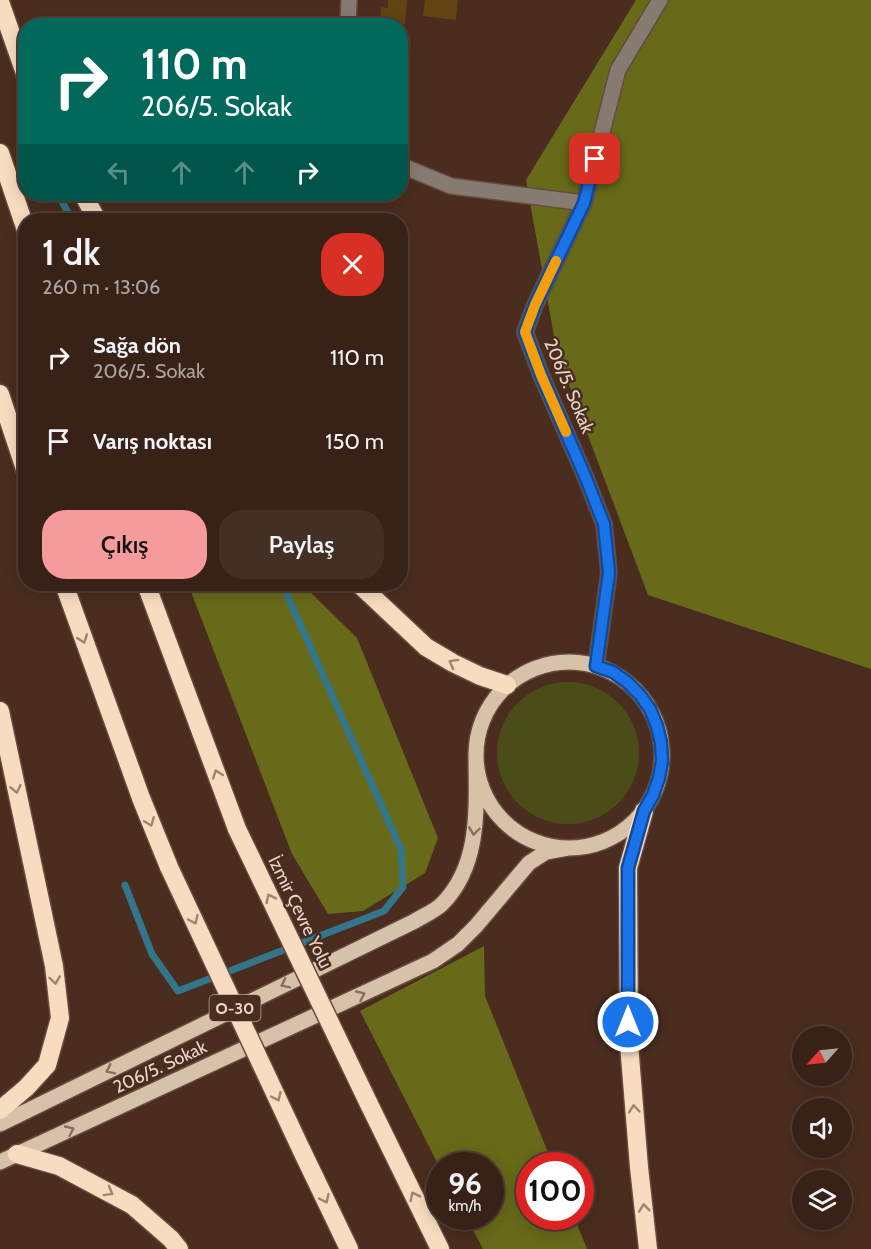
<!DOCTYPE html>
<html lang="tr">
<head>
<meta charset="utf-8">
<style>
	:root { --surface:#382217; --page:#432f24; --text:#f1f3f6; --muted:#aba4a1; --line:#523f36; --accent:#f59b9b }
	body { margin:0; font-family:Cabin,sans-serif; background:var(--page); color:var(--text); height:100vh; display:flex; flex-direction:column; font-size:22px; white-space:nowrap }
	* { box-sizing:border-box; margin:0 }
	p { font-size:20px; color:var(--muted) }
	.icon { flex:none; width:33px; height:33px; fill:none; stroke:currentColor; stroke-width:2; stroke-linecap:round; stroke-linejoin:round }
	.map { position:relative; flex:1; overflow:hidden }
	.drawer { position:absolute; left:18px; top:213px; width:390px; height:378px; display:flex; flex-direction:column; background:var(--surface); border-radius:24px; box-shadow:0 3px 15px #0003,0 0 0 2px var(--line) }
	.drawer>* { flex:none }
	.guide { position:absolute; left:18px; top:18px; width:390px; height:183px; border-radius:24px; box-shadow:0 3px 15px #0003,0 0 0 2px var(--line); background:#00695c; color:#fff; overflow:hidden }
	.needle { width:39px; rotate:243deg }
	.controls { position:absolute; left:792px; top:1026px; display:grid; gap:12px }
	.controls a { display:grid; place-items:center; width:60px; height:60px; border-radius:50%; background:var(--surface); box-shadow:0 3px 15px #0003,0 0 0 2px var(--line); font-size:30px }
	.speed { position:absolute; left:426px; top:1152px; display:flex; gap:12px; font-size:30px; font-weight:700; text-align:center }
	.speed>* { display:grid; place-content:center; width:78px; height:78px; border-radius:50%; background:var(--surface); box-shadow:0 3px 15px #0003,0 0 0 2px var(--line); line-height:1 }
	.speed small { font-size:15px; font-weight:400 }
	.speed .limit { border:9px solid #d22; background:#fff; color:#111 }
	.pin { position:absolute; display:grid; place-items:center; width:51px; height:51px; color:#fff; margin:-26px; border-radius:12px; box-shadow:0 3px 9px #0006 }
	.me { position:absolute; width:66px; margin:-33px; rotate:0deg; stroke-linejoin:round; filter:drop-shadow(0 0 4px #0008) }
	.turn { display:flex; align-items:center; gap:21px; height:126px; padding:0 24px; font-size:27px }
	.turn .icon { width:78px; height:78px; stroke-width:2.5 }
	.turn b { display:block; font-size:42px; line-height:51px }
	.lanes { display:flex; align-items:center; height:57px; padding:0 24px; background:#0003; justify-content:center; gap:30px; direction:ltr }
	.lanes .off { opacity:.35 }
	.round { display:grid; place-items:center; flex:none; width:63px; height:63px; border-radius:24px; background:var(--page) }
	.overview { display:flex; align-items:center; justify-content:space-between; height:102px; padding:0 24px }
	h1 { font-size:36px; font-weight:600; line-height:45px }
	.cta { display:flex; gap:12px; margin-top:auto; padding:12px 24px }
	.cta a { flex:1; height:69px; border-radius:24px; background:var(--accent); color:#111; font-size:24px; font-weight:600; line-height:69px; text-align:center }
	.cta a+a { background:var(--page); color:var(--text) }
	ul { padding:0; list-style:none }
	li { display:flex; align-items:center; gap:18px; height:84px; padding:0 24px }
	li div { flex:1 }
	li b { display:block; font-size:22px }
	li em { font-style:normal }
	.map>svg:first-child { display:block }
	.green { fill:#4b4d18 }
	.forest { fill:#676a19 }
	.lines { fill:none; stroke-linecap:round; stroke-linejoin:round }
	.stream { stroke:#33758b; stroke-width:7 }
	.building { fill:#624413 }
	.minor-casing { stroke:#674b3e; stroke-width:18 }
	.major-casing { stroke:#674b3e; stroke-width:18 }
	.highway-casing { stroke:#674b3e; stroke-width:21 }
	.minor { stroke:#867b70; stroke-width:15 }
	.major { stroke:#d7c1a9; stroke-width:15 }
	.highway { stroke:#f7dcbf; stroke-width:18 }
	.highway-bridge-casing { stroke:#674b3e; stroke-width:21; stroke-linecap:butt }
	.highway-bridge { stroke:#f7dcbf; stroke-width:18 }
	.oneway { stroke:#a0846f }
	.oneway2 { stroke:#89705d }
	.route-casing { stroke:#114b97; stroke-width:15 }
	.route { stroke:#1a73e8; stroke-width:10 }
	.slow { stroke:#f59e0b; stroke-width:10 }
	.labels { text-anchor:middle; stroke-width:5; stroke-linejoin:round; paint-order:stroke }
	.shield { fill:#4a2d1f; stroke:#b9a399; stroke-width:1.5 }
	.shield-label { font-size:16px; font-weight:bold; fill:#e9d6cd }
	.street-label { font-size:18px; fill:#e9d6cd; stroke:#4a2d1f }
</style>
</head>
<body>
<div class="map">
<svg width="871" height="1249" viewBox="0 0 871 1249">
	<rect width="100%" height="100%" fill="#4a2d1f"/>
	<path class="green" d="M497 753a71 71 0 1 1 142 0a71 71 0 1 1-142 0Z"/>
	<path class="forest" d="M636,0H871V669L648,595L557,353L526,180Z
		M188,584H302L357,638L438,838L425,873L363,911L328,914L292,854Z
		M484,946L485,996L553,1165L530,1166V1216L574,1217L587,1249H483L466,1217L490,1216V1166H439L360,1011Z"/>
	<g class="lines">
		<path class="stream" d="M58,194L72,220
			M125,885L152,954L178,991L384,911L403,887L401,849L282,584"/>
	</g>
	<path class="building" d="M388,0H407L405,24L380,21L381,7L388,8Z
		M425,0H458L456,20L423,16Z
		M400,37L411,38L410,52L400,51Z"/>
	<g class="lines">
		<g class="minor-casing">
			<path id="minor" d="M348,26L349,0
				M400,165L451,186L584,203
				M596,666L609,573L604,524L585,476L541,375L525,332L535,305L584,203L618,70L660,0"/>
		</g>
		<g class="major-casing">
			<path id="major" d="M476 755a93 93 0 1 1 186 0a93 93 0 1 1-186 0Z
				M0,1124L415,921C423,916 435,911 442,904C482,864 476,804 476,752
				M0,1162L433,961L458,944L476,926L529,863L546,852L568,848"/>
		</g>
		<g class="highway-casing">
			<path id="highway" d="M0,2L26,76
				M0,153L26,230
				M83,194L97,220
				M0,394L26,472
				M64,584L141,798L169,867
				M146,584L237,829
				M359,584L426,647L453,663L480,676L507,685
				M0,711L54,966L60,1018L47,1065L26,1088L0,1110
				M644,811L628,868L629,1044L639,1167L648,1249
				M368,1102L440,1249
				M301,1149L349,1249
				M17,1154L59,1166L132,1205L171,1239L179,1249"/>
		</g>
		<use href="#minor" class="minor"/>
		<use href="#major" class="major"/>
		<use href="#highway" class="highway"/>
		<g class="highway-bridge-casing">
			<path id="highway-bridge" d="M237,829L368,1102
				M169,867L301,1149"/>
		</g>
		<use href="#highway-bridge" class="highway-bridge"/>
	</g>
	<defs><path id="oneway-chevron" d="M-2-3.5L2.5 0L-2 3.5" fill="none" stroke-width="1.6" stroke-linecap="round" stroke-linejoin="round" transform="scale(1.5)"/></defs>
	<g class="oneway">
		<use href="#oneway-chevron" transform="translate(83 639) rotate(70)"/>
		<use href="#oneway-chevron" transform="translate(453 663) rotate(-151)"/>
		<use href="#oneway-chevron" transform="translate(217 774) rotate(-110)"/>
		<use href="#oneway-chevron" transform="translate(16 789) rotate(78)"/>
		<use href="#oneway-chevron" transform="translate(150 822) rotate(68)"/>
		<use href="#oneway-chevron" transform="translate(270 898) rotate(-116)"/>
		<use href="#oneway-chevron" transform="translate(194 920) rotate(65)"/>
		<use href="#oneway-chevron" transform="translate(55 980) rotate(82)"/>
		<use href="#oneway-chevron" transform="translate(277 1097) rotate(65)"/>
		<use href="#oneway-chevron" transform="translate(634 1109) rotate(-95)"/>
		<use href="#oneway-chevron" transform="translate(109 1192) rotate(29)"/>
		<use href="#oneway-chevron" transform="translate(414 1196) rotate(-116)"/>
		<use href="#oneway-chevron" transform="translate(325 1199) rotate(65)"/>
		<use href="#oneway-chevron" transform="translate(644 1208) rotate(-96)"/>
	</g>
	<g class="oneway2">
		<use href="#oneway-chevron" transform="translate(474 831) rotate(98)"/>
		<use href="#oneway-chevron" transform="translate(285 984) rotate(154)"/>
		<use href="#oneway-chevron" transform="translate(361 995) rotate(-25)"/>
		<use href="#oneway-chevron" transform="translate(110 1070) rotate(154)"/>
		<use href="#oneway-chevron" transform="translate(70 1130) rotate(-25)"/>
	</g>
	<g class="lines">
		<g class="route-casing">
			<path id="route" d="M595,159L584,203L535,305L525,332L541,375L585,476L604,524L609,573L596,666L613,672L627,682L640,695L650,709L657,726L661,743L662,761L659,778L653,795L644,811L628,868V1022"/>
		</g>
		<use href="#route" class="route"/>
		<path class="slow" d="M556,261L535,305L525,332L541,375L566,432"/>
	</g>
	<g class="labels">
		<rect class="shield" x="209.5" y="995" width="51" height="26" rx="4.5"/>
		<g class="shield-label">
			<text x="235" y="1014">O-30</text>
		</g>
		<g class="street-label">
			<text transform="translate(569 386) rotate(67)" y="6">206/5. Sokak</text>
			<text transform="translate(300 912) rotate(64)" y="6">İzmir Çevre Yolu</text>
			<text transform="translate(160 1067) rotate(-25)" y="6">206/5. Sokak</text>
		</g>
	</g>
</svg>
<div class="controls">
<a><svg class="needle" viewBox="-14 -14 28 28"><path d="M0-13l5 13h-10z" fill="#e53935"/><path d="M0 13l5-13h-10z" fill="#aba4a1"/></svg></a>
<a><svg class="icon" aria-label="sound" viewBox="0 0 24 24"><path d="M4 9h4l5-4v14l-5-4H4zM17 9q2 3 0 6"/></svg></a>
<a><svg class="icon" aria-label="layers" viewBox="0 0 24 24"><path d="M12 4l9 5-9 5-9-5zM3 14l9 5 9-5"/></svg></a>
</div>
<div class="speed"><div>96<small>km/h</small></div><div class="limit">100</div></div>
<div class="pin" style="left:595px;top:159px;background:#d93025"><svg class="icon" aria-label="arrive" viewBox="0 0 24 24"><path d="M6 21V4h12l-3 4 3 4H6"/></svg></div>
<svg class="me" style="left:628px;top:1022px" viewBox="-20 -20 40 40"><circle r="17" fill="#1a73e8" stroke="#fff" stroke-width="3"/><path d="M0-11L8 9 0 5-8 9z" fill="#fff"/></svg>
<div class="guide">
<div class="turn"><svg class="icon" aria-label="right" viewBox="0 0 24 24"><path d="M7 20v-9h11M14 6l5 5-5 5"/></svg><div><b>110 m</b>206/5. Sokak</div></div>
<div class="lanes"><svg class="icon off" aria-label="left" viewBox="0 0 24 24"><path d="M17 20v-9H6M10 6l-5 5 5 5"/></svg><svg class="icon off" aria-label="ahead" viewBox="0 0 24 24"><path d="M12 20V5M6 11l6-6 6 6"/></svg><svg class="icon off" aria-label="ahead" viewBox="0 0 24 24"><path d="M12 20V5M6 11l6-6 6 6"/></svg><svg class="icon" aria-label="right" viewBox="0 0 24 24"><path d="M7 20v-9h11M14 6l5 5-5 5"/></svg></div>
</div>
<section class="drawer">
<div class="overview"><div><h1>1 dk</h1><p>260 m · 13:06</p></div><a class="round" style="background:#d93025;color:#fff"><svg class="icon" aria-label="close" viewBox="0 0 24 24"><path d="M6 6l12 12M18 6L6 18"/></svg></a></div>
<ul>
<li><svg class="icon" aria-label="right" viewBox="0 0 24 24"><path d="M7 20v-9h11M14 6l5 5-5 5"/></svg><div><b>Sağa dön</b><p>206/5. Sokak</p></div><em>110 m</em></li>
<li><svg class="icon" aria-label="arrive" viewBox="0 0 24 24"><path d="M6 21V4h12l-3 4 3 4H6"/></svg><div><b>Varış noktası</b></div><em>150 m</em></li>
</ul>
<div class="cta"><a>Çıkış</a><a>Paylaş</a></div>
</section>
</div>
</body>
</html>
